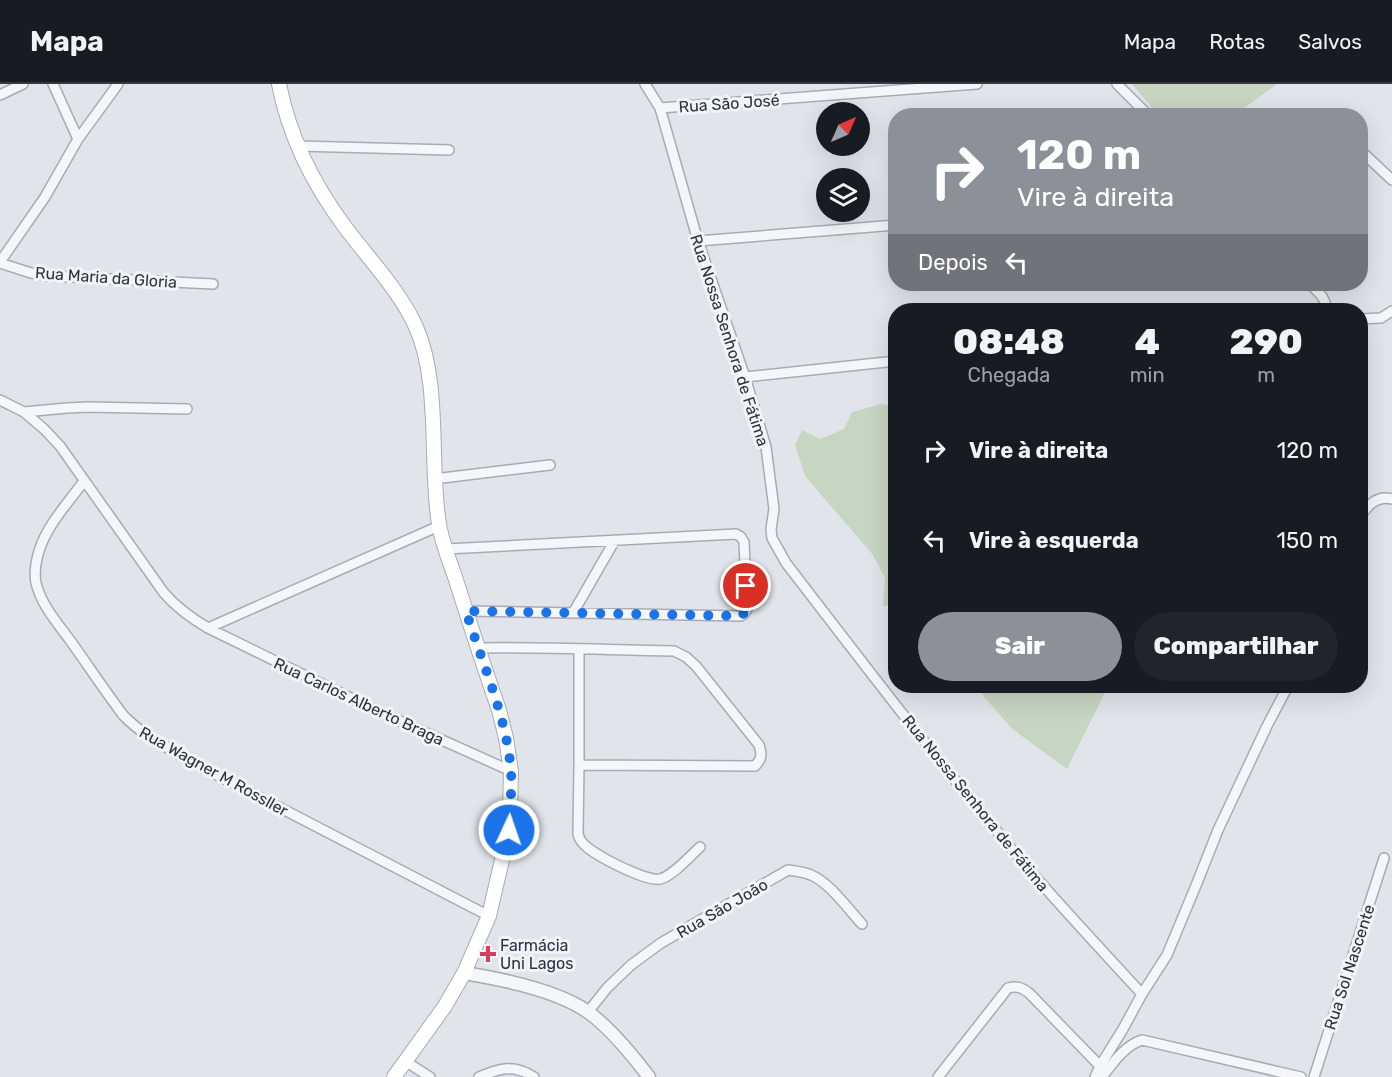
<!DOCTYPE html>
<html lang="pt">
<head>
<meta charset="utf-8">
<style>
	:root { --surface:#171b24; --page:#20242c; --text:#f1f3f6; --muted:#9ea1a6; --line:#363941; --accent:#8c9099 }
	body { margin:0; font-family:Rubik,sans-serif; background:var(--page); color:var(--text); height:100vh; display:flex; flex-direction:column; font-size:22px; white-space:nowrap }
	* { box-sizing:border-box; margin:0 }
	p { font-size:20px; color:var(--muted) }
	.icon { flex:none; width:33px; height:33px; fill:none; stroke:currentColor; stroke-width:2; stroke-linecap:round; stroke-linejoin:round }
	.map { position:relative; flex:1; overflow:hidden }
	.sheet { position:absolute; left:888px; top:219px; width:480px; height:390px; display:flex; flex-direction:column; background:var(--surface); border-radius:24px; box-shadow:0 6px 24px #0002 }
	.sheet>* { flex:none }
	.hud { position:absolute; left:888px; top:24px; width:480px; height:183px; border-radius:24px; box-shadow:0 6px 24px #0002; background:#8c9099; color:#fff; overflow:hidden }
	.needle { width:39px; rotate:45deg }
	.controls { position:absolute; left:816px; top:18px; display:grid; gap:12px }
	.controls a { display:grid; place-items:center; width:54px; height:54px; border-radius:50%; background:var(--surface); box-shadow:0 6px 24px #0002; font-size:30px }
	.pin { position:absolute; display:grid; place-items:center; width:51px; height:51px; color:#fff; margin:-26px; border:3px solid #fff; border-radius:50%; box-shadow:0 2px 6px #0007 }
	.me { position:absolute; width:66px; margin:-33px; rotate:3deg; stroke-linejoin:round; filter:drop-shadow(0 0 4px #0008) }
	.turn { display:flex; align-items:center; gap:21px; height:126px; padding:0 30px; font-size:27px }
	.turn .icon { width:78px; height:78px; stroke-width:2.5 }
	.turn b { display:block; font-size:42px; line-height:51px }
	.then { display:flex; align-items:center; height:57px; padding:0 30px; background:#0003; gap:12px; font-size:22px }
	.eta { display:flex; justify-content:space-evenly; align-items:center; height:102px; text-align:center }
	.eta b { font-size:36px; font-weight:800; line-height:42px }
	.cta { display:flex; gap:12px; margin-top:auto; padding:12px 30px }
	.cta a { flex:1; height:69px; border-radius:36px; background:var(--accent); color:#fff; font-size:24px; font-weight:800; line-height:69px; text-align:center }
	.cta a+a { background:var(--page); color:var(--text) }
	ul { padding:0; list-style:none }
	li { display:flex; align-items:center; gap:18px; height:90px; padding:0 30px }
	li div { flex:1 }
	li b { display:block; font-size:22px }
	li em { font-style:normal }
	header { display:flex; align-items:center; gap:36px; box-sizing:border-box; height:84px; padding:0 30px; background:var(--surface); border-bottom:2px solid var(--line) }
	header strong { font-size:28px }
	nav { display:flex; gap:33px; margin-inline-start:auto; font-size:21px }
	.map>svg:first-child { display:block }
	.green { fill:#c7d6c2 }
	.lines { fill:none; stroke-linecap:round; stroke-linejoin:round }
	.minor-casing { stroke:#a6acb6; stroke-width:12 }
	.tertiary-casing { stroke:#a6acb6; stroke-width:15 }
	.secondary-casing { stroke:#a6acb6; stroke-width:16 }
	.minor { stroke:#f5f6f9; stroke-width:9 }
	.tertiary { stroke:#f5f6f9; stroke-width:12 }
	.secondary { stroke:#fff; stroke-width:14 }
	.route { stroke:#1a73e8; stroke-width:10; stroke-dasharray:0 18 }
	.poi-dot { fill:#db3c56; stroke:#f1f4f8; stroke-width:2 }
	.labels { text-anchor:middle; stroke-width:6; stroke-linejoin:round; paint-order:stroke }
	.street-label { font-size:16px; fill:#283345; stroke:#f1f4f8 }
	.poi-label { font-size:16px; fill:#283345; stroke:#f1f4f8; text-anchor:start }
</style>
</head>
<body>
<header>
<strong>Mapa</strong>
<nav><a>Mapa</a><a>Rotas</a><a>Salvos</a></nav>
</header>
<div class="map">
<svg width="1392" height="993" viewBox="0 0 1392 993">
	<rect width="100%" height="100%" fill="#e1e5eb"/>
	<path class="green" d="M1132,0H1277L1235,31L1159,32Z
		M881,320L896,322L895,521L883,522L885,494L873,471L805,392L795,361L802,346L820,355L844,345L852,328Z
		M975,602H1107L1100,619L1067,685L1011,644Z"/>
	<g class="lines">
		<g class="minor-casing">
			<path id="minor" d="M53,0L78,55
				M645,0L660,24L698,157L745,293L766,363L774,425L771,445L772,454L786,479C866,583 946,688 1032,789C1068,830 1105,870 1142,910L1167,871L1197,799L1218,746L1267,642L1288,602
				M1117,0L1149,32
				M0,11L23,0
				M660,24L977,0
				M298,62L449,66
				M1360,66L1392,96
				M698,157L896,141
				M0,178L45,113L78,55L118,0
				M0,179L31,189L50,192L213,200
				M1310,200C1317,207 1328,215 1325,226
				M1360,235L1381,234L1392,227
				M745,293L896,277
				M0,316L24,328L44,345L60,362L164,509C177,524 191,534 208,544L373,625L511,687
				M24,328L67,324L88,323L187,325
				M434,395L550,381
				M84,397C68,419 47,441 39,467C36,477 34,489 36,499C41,521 59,541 72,559C89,583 105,607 123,631C142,651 166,663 190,677L489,832
				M1360,433C1368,421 1377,411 1392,415
				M446,465L736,450L741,453L744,458L747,525L744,530L741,532L466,527
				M573,529L615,456
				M208,544L439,442
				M478,564C544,563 609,566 674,567L686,573L696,582L759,661C762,670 762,675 755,682L579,681L578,750C578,751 581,758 582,758C590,770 647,798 660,795C673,792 690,772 700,763
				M579,565V681
				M588,928L607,904L631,881L661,859L788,786C796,787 804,788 811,791C829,798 849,826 862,840
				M405,977L430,993
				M479,993C500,984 514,980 534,993
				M938,993L1008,904C1017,902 1021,903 1029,909L1100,982
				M1095,993L1100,982L1123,945L1142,910
				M1102,993C1113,979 1124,962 1142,956L1301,993
				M1314,993L1384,774"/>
		</g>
		<g class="tertiary-casing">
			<path id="tertiary" d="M464,889C501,895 557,906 588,928C609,943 633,972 649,993"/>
		</g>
		<g class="secondary-casing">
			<path id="secondary" d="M279,0C289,52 313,100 345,143C368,174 400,207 416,243C441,299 429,379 439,440C442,459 450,478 456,496C470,540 484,583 499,626L506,654L511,687L510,732L509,746L489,832L464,889L445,922L394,993"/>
		</g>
		<use href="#minor" class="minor"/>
		<use href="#tertiary" class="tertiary"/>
		<use href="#secondary" class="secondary"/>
	</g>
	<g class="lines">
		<path class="route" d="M509,746C510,727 512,705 511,686C506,631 482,579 466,527L741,532C750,525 747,513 746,502"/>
	</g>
	<path class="poi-dot" d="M485 861h6v6h6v6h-6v6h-6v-6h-6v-6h6z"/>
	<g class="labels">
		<g class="street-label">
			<text transform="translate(729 19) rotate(-4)" y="6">Rua São José</text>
			<text transform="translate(106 193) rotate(4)" y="6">Rua Maria da Gloria</text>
			<text transform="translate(730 256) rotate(72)" y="6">Rua Nossa Senhora de Fátima</text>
			<text transform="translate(359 617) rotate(25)" y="6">Rua Carlos Alberto Braga</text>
			<text transform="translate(214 687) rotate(29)" y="6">Rua Wagner M Rossller</text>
			<text transform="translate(976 719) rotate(51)" y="6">Rua Nossa Senhora de Fátima</text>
			<text transform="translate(722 824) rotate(-30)" y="6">Rua São João</text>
			<text transform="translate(1349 883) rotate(-72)" y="6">Rua Sol Nascente</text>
		</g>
		<g class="poi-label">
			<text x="500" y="867">Farmácia<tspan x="500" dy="18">Uni Lagos</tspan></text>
		</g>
	</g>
</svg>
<div class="controls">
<a><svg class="needle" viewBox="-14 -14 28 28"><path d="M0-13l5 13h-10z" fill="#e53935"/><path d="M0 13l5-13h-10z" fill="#9ea1a6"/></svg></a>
<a><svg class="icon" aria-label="layers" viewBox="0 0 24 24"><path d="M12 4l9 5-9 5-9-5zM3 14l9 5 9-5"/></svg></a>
</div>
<div class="pin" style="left:746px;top:502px;background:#d93025"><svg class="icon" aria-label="arrive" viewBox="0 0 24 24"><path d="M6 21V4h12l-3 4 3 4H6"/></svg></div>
<svg class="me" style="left:509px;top:746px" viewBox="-20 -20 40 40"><circle r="17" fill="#1a73e8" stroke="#fff" stroke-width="3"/><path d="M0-11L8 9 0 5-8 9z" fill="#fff"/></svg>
<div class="hud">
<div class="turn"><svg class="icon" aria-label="right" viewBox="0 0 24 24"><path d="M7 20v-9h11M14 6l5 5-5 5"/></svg><div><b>120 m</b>Vire à direita</div></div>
<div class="then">Depois<svg class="icon" aria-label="left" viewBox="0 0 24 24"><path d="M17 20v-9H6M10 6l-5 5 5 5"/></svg></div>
</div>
<section class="sheet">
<div class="eta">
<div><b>08:48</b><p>Chegada</p></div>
<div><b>4</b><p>min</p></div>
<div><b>290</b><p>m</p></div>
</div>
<ul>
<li><svg class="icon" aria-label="right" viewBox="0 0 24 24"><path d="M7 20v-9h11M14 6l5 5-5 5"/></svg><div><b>Vire à direita</b></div><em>120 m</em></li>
<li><svg class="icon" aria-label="left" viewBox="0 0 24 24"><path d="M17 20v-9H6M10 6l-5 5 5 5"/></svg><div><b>Vire à esquerda</b></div><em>150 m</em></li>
</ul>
<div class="cta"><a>Sair</a><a>Compartilhar</a></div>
</section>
</div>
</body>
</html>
